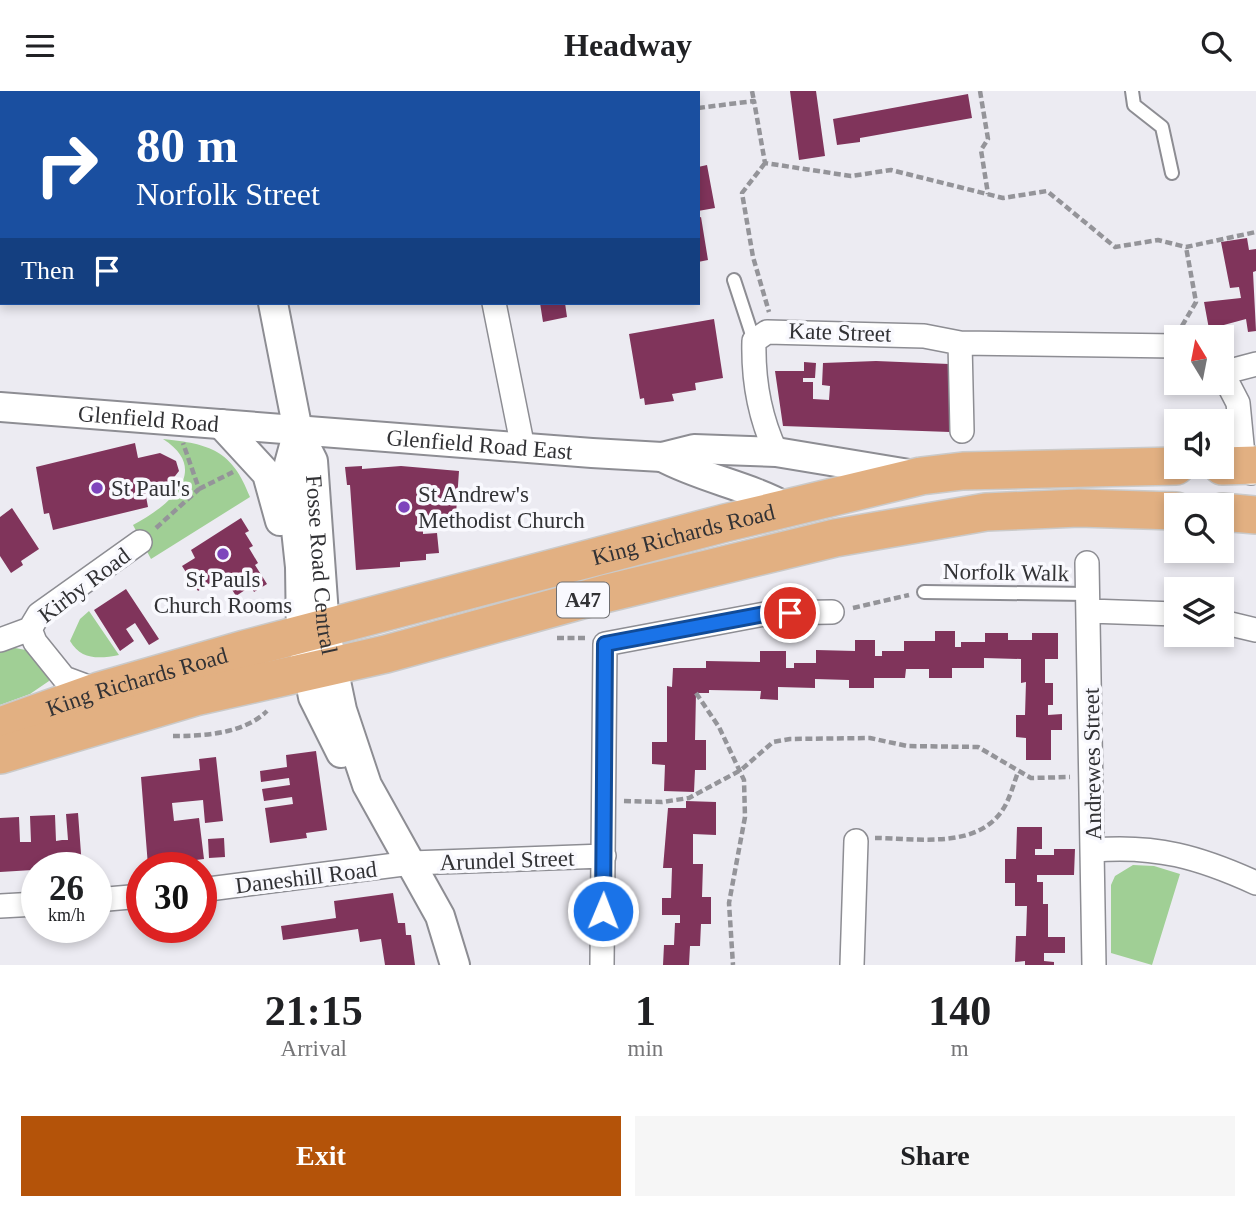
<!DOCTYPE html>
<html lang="en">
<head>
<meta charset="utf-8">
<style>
	:root { --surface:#fff; --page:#f6f6f6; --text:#202124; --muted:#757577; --accent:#b45309 }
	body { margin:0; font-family:Georgia,serif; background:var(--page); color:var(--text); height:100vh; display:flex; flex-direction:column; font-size:26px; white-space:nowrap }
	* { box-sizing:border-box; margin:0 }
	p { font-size:23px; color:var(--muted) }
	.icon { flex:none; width:38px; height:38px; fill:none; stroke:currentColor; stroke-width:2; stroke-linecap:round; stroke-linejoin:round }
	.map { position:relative; height:874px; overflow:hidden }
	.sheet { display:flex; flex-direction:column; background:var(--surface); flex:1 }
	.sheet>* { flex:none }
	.guide { position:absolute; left:0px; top:0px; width:700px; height:214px; box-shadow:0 4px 10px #0003; background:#1a4fa0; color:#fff; overflow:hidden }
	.needle { width:46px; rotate:350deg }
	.buttons { position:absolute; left:1164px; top:234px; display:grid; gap:14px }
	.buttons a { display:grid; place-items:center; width:70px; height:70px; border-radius:0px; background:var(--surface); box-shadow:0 4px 10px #0003; font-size:35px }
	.speed { position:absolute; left:21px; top:761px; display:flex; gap:14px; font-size:35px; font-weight:700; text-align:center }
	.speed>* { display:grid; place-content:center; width:91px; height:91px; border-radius:50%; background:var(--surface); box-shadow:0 4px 10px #0003; line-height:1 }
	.speed small { font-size:18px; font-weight:400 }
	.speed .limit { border:10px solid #d22; background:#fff; color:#111 }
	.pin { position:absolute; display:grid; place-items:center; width:60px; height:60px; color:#fff; margin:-30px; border:4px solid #fff; border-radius:50%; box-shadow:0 2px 7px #0007 }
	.me { position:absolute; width:77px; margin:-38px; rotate:1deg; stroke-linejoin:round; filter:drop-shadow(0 0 5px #0008) }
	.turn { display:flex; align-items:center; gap:24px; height:147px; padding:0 21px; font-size:32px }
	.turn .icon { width:91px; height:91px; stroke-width:2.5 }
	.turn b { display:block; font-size:49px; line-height:60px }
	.then { display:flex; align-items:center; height:66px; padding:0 21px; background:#0003; gap:14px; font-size:26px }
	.eta { display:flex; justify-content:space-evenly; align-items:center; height:119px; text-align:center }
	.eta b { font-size:42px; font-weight:800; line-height:49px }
	.cta { display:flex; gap:14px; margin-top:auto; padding:14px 21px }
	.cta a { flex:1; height:80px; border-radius:0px; background:var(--accent); color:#fff; font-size:28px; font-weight:800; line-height:80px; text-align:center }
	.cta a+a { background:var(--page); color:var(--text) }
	header { display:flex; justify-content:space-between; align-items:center; height:91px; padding:0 21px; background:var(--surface); font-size:32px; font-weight:800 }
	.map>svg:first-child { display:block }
	.green { fill:#a0cf95 }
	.building { fill:#80345b }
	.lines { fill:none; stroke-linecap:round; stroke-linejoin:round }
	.service-casing { stroke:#8d8d93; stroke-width:16 }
	.minor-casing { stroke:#8d8d93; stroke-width:26 }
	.tertiary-casing { stroke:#8d8d93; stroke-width:32 }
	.primary-casing { stroke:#cacaca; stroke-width:40 }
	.path { stroke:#949499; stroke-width:4.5; stroke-dasharray:7 3.5; stroke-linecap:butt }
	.service { stroke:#fff; stroke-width:12 }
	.minor { stroke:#fff; stroke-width:23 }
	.tertiary { stroke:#fff; stroke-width:28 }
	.primary { stroke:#e2b082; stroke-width:37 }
	.route-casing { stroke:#114b97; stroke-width:18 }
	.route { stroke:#1a73e8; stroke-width:12 }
	.poi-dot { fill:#7e45bc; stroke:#f9f9fe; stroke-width:2.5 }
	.labels { text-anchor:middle; stroke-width:7; stroke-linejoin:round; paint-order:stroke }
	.shield { fill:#f9f9fe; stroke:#6e6e71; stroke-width:2 }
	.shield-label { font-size:21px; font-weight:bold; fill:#323235 }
	.street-label { font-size:23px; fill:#323235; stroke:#f9f9fe }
	.poi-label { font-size:23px; fill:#323235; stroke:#f9f9fe; text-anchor:start }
</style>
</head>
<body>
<header><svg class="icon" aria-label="menu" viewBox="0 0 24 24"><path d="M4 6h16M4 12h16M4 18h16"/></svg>Headway<svg class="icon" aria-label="search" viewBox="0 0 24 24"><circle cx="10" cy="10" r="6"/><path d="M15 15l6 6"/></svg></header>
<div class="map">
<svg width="1256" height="874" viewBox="0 0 1256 874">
	<rect width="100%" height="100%" fill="#ecebf2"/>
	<path class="green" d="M163,348C210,353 232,359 250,406L151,468L133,434C167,416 213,380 163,348Z
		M89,520L119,564C99,568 81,569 70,550L80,528Z
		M10,556L31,560L48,574L49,590L30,603L0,614V562Z
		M1133,774L1154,775L1180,783L1152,874L1111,862V794L1115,785Z"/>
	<path class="building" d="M790,0H816L825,65L799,69Z
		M968,3L972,27L860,47V51L837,54L833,28Z
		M707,74L715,117L698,120V76Z
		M701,126L708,169L698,171V127Z
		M1247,147L1249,159L1256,158V180L1253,181L1256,240L1248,241L1246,228L1209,238L1204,211L1241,207L1239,196L1230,197L1221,151Z
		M540,212H565L567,226L543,231Z
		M714,228L723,287L695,292L696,299L672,303L674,310L645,314L644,307L640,308L629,243Z
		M876,270L949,273L950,341L783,335L775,280H804V271L816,272L815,287H803V291H813V308L829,309L830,295L822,294L823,272Z
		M135,352L138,367L160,362L176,370L179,380L168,394L145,400L148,416L53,439L49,422L44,423L36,376Z
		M362,375V378L401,375L459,380L455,438L423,440V443L437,442L439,462L426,463V469L400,471V476L356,479L350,394H347L345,376Z
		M12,417L39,458L21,470L23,474L11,482L0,465V426Z
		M241,427L249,440L245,442L253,455L249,457L258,472L255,474L267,493L254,501L251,495L236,505L223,484L198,500L182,475L195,467L191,459Z
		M126,498L159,548L149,554L135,532L126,538L134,550L120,560L94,519Z
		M935,540H955V556H961V551H985V542H1008V549H1032V542H1058V568H1045V592H1053V614H1048V624L1062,623V639H1051V669H1026V647L1016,646V624H1025L1026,591L1021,592V568L984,567V577H952V587H929V578H906L905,587H874V597H849V589L815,588V597L778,596V609L760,608L761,600L709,599V602H696L695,649H706V679H695L694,701L664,700L665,674L652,673V651H667V595L672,596L673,577H706V570L760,571V560H786V577H794V572H816V559L855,560V549H875V565H882V560H904V550H935Z
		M316,660L327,739L306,742L307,747L270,752L265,717L293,713L292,706L264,710L262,698L290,694L289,687L261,691L260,680L287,676L286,664Z
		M216,666L223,730L205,732L203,709L172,712L174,730L199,727L204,768L148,775L141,686L200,679L199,668Z
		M686,710L716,711V744L693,743V773H703L702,806H711V833H701L700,855H690L689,874H663L664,854H674L675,832H680V824H662V807H671L672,777H663L668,717H686Z
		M78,722L82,776L0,781V727L19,726L20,751H31L30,725L55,724L56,750L62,749H68L66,723Z
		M1017,736H1042V758H1035V764H1054V758H1075L1074,784H1037V791H1043V813H1048V846H1065V862H1044V870L1054,871V874H1025V870L1015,871L1016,845H1026L1027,815H1015V792H1005V768H1016Z
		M224,747L225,766L209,767L208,748Z
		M393,802L398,832H405L406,844H411L415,874H385L381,848L360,851L358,838L283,849L281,835L336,827L334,810Z"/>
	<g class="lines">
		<g class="service-casing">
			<path id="service" d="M1132,0L1134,14L1162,36L1172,82
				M734,189L754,250
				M924,501L1088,503"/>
		</g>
		<g class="minor-casing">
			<path id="minor" d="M0,0L28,2
				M494,212L523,357
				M960,252L962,340
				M1222,282L1256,273
				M1223,283L1238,312L1244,374L1251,382
				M776,361C760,327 753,288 754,250L767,241L924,245L960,252L1176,255
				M1087,472L1094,874
				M1089,520L1176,523
				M1222,531L1256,539
				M30,538L35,551L64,587L99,600
				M0,549L30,538L39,523L140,451
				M1094,759C1156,754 1199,766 1256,792
				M201,799L411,772L604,765
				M96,809L142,805
				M0,815L37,813
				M602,874L605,553L770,522L832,521
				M852,874L856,750"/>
		</g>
		<g class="tertiary-casing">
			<g id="tertiary">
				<path d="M235,0V2"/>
				<path id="s1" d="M273,212L298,340L313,370L325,538L342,619L367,694L440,825L455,874"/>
				<path id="s2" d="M0,316L592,362L662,366L694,358L776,361L915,384"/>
				<path d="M221,333L267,383L280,430"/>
				<path d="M298,340L289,373L300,476L301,544L313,606L341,662"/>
				<path d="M662,366C703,388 747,394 788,417"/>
			</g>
		</g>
		<g class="primary-casing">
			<g id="primary">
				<path d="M1222,375L1256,374"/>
				<path d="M1222,421L1256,424"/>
				<path id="s3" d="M0,635L99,600L245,558L725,432L921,385L963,380L1176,375"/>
				<path d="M0,664L195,606L386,563L604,503L835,447L986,421L1079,417L1176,420"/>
			</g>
		</g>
		<path class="path" d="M752,0L754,10
			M980,0L988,48L981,59L988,103
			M698,17L754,10L765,72L851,85L891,79L1003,107L1047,100L1115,156L1158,149L1186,156L1256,141
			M765,72L742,102L753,166L769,221
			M1182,235L1196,211L1186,156
			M199,398L233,381
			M156,437L199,398L183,352
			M853,517L909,504
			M557,547H587
			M696,602L719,636L744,689L745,726L729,812L733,874
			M173,645C203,645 244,643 267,620
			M624,710L662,711L689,707L741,679L773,651L790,648L870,647L907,655L978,656L1031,687L1070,686
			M875,747C918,747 982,760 1006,713C1011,703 1014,692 1018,681"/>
		<use href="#service" class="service"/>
		<use href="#minor" class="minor"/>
		<use href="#tertiary" class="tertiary"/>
		<use href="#primary" class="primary"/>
	</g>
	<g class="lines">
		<g class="route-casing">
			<path id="route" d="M603,820L605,553L770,522H790"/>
		</g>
		<use href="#route" class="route"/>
	</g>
	<g class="poi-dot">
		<circle cx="97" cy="397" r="7"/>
		<circle cx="404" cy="416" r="7"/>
		<circle cx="223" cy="463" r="7"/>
	</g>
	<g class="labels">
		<rect class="shield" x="557" y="491.5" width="52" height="35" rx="5"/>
		<g class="shield-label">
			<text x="583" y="516">A47</text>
		</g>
		<g class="street-label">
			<text transform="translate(840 241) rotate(2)" y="8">Kate Street</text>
			<text dy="8" stroke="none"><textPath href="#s2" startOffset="149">Glenfield Road</textPath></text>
			<text dy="8" stroke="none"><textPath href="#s2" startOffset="481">Glenfield Road East</textPath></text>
			<text dy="8" stroke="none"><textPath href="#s3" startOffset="710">King Richards Road</textPath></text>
			<text dy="8" stroke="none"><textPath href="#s1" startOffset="268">Fosse Road Central</textPath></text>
			<text transform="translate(1006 481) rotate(1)" y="8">Norfolk Walk</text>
			<text transform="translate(84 494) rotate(-37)" y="8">Kirby Road</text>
			<text dy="8" stroke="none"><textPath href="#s3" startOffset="144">King Richards Road</textPath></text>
			<text transform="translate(1092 673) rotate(-91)" y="8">Andrewes Street</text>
			<text transform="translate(507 769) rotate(-2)" y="8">Arundel Street</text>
			<text transform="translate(306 786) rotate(-7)" y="8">Daneshill Road</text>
		</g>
		<g class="poi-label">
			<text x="111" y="405">St Paul's</text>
			<text x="418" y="411">St Andrew's<tspan x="418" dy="26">Methodist Church</tspan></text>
			<text x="223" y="496" text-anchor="middle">St Pauls<tspan x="223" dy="26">Church Rooms</tspan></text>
		</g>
	</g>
</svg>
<div class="buttons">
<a><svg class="needle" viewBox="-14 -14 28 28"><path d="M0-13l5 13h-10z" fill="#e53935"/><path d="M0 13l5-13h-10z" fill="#757577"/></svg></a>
<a><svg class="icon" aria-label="sound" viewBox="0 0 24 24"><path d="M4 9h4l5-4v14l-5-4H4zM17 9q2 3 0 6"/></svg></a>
<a><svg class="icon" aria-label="search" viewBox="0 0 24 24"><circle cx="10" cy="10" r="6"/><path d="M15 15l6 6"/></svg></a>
<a><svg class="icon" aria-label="layers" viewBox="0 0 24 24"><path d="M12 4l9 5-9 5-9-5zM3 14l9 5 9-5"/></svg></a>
</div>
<div class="speed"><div>26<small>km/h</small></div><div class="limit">30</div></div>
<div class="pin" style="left:790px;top:522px;background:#d93025"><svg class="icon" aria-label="arrive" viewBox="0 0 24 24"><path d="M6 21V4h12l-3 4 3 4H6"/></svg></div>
<svg class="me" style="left:603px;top:820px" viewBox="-20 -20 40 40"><circle r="17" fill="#1a73e8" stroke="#fff" stroke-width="3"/><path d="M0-11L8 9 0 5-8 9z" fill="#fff"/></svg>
<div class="guide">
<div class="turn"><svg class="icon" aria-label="right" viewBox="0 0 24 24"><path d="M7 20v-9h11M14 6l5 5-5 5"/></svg><div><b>80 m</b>Norfolk Street</div></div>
<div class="then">Then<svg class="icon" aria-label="arrive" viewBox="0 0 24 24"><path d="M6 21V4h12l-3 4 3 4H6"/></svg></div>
</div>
</div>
<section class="sheet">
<div class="eta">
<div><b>21:15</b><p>Arrival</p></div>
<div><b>1</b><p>min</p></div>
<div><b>140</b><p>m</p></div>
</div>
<div class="cta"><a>Exit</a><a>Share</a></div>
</section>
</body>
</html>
